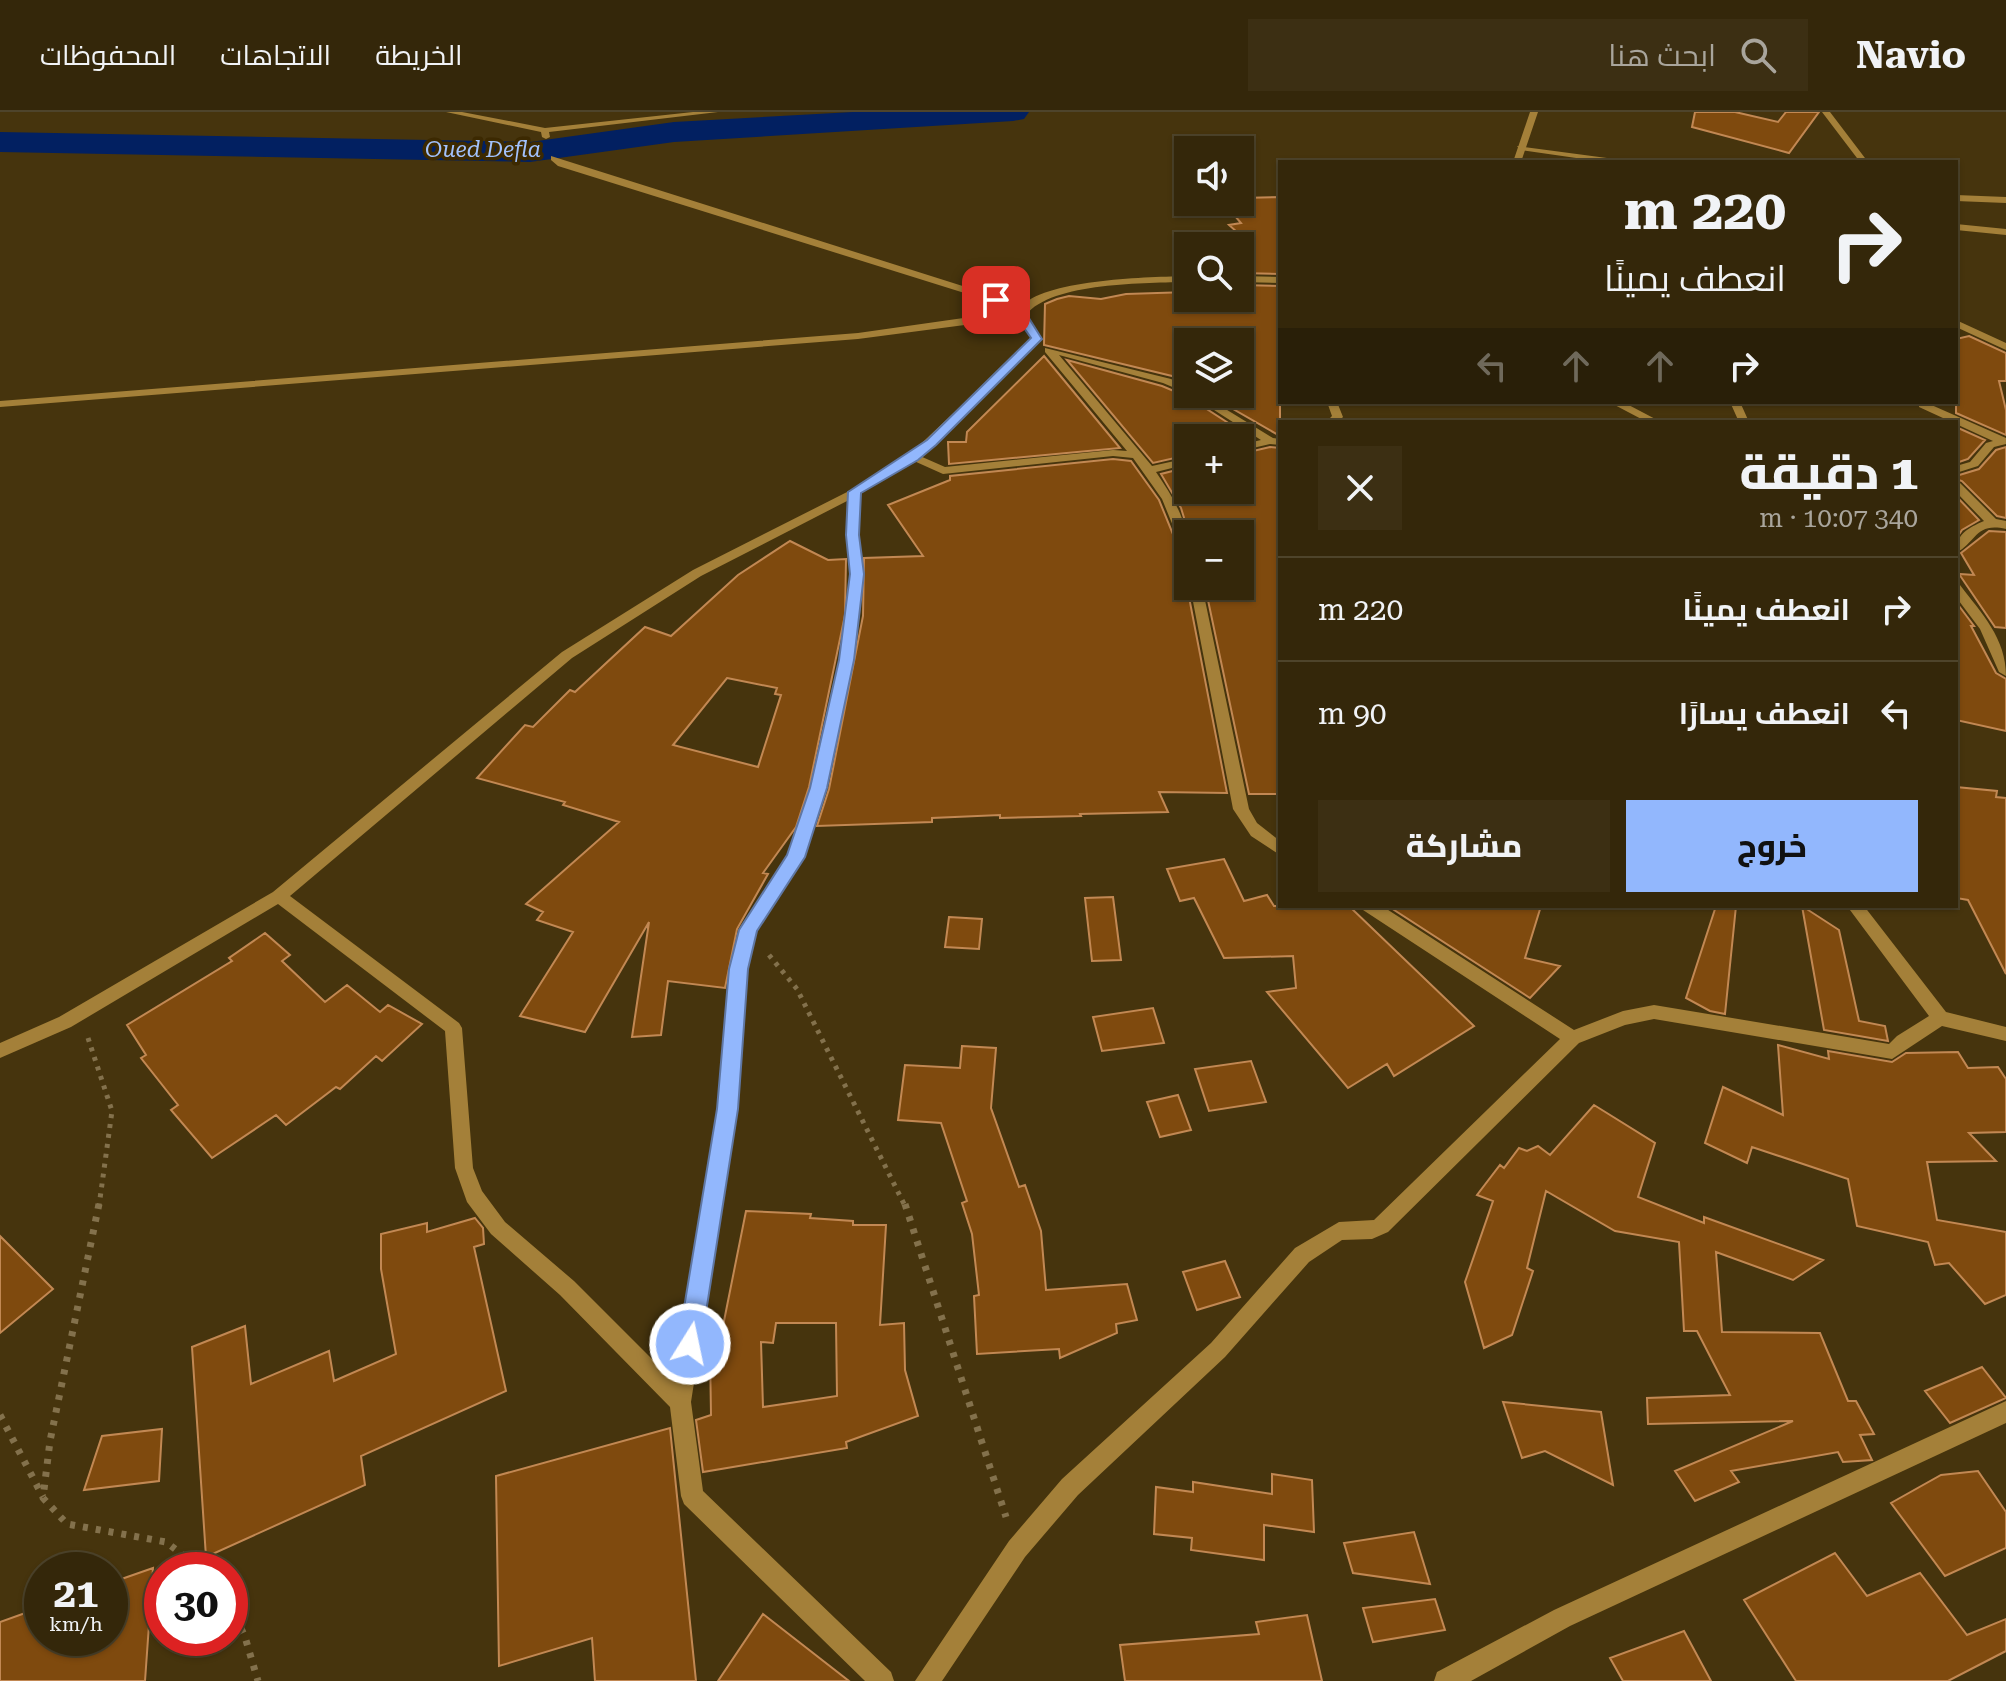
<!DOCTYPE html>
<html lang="ar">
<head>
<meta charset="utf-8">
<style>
	:root { --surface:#34270a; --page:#3c2f13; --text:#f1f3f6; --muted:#a9a59c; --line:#4e442b; --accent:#92b7fd }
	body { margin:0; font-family:"Roboto Serif",Cairo,serif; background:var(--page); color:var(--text); direction:rtl; height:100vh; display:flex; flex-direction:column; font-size:30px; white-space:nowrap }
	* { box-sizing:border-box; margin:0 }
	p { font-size:26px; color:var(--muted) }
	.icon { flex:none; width:44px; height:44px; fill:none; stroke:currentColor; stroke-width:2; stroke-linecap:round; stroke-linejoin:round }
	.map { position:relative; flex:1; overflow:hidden; direction:ltr }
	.details { position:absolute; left:1278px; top:308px; width:680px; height:488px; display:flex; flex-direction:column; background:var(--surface); border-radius:0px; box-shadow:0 2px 6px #0004,0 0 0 2px var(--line); direction:rtl }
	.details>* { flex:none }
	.guide { position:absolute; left:1278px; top:48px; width:680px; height:244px; border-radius:0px; box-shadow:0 2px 6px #0004,0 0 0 2px var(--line); direction:rtl; background:#34270a; color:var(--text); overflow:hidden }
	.controls { position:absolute; left:1174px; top:24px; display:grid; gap:16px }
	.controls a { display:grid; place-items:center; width:80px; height:80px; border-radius:0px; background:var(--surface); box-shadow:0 2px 6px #0004,0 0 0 2px var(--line); font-size:40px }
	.speed { position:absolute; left:24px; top:1440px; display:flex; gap:16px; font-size:40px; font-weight:700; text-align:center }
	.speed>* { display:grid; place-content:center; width:104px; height:104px; border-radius:50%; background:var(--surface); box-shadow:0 2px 6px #0004,0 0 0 2px var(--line); line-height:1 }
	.speed small { font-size:20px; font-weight:400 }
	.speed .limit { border:12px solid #d22; background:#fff; color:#111 }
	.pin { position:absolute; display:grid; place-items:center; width:68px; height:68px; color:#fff; margin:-34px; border-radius:16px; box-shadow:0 4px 12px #0006 }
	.me { position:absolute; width:88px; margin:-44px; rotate:10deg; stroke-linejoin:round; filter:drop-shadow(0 0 6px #0008) }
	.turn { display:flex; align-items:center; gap:28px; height:168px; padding:0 40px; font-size:36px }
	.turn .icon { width:104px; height:104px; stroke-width:2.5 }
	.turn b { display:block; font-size:56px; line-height:68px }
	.lanes { display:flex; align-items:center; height:76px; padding:0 40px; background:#0003; justify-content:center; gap:40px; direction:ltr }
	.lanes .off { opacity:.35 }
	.round { display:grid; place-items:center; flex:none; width:84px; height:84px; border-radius:0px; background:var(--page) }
	.head { display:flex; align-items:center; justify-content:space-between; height:136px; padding:0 40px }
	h1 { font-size:48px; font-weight:800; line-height:60px }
	.cta { display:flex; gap:16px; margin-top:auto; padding:16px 40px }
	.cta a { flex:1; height:92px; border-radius:0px; background:var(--accent); color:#111; font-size:32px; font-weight:800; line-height:92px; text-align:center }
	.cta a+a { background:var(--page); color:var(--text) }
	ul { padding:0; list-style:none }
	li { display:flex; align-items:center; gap:24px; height:104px; padding:0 40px; border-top:2px solid var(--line) }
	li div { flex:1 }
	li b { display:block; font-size:30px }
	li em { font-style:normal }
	header { display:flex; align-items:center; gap:48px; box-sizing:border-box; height:112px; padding:0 40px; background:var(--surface); border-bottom:2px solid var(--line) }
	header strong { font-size:38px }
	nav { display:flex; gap:44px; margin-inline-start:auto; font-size:28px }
	.search { width:560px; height:72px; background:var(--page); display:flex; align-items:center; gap:20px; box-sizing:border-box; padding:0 28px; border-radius:0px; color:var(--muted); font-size:30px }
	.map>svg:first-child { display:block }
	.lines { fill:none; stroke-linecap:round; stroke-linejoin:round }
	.river { fill:#022061; fill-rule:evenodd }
	.building { fill:#7f4a0e; stroke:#c28853; stroke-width:2; fill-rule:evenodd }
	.path-far1 { stroke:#83714c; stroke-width:5; stroke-dasharray:4 6; stroke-linecap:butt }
	.path { stroke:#83714c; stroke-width:7; stroke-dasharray:5 8; stroke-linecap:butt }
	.lane { fill:#a48039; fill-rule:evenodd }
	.street { fill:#a48039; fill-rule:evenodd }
	.route { fill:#92b7fd; stroke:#5f77a4; stroke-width:2 }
	.labels { text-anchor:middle; stroke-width:7; stroke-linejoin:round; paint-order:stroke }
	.far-water-label { font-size:22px; font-style:italic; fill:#a2c2fd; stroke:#3c2901 }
</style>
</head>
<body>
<header>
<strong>Navio</strong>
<div class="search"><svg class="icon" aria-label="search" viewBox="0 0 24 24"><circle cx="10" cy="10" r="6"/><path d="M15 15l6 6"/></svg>ابحث هنا</div>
<nav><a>الخريطة</a><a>الاتجاهات</a><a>المحفوظات</a></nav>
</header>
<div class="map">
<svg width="2006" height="1569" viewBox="0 0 2006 1569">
	<rect width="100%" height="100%" fill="#46340d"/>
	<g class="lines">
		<path class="river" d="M853,0H1029L1024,7L1013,9L674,30L530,50L0,40V20L530,30L674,10Z"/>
	</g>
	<path class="building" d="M1695,0H1735L1778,10L1786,0H1819L1789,41L1692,15Z
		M1280,85V162L1240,161V134H1194L1187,127L1237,120L1229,113L1241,111L1235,104L1242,103L1235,94L1245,93L1241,86Z
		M1240,173L1280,174V324L1207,282H1240V230H1188V272L1172,264L1044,233L1045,192L1057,187L1069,184L1101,187L1126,182L1188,180V186H1240Z
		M1969,224L2006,241V269H1999L2006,298V323L1956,301V227Z
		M1044,244L1120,336L949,352L948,330H966L967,320Z
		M1067,248L1162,274L1188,285L1253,327L1240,330V326H1188V343L1153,351Z
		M1956,315L1985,328L1968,347L1956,351Z
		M1270,335L1280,336V682H1249L1205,474H1240V422H1189L1181,396L1161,362L1188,355V378H1240V342Z
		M2006,335V406L1997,404L1962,369L1956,367V364L1979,357L1996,338Z
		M1113,347L1131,349L1159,388L1179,437L1188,443L1187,475L1227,681L1159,680L1168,700L1080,702L1081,704L1000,706V703L932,706V710L817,714L829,677L863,504L864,446L923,444L888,393L950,368V364Z
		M1956,384L1979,408L1962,418L1956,427Z
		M1989,419L2006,420V516L1995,515L1959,462L1974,463L1961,441Z
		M790,429L828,448L846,447L845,503L809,675L796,715L763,761L768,762L737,817L725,876L668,869L661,923L632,925L649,810L585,920L520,904L573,820L537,808L543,800L526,792L619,710L563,693L565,690L477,666L525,613L533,615L570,578L575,580L645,515L671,524L738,463ZM727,566L777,576L775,582L781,583L758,655L673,633Z
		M1956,490L1974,514H1971L1996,561L2006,567V619L1956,608Z
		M1956,675L1997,679L1996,685L2006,686V862L1968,788L1956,786Z
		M1224,747L1244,789L1267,783L1274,794H1349L1474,914L1394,964L1387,952L1348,976L1267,880L1296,876L1293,844L1224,846L1194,786L1180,789L1167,757Z
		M1113,785L1121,848L1092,849L1085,786Z
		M1388,794H1541L1525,846L1560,854L1530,886Z
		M1716,794H1736L1725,902L1710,899L1686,886Z
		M1802,794L1839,818L1859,909L1885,914L1888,929L1824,918Z
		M949,805L982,807L979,837L945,835Z
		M265,821L290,843L282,849L325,890L347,873L380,900L388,893L422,912L382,949L376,944L340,977L336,975L286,1013L276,1003L212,1046L171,998L178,993L141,946L146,943L127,913L232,849L229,846Z
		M1153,896L1164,931L1102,939L1093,905Z
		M1778,933L1829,947L1828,939L1892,950L1906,941L1958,940L1968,956L1998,955L2006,967V1020L1969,1021L1996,1049L1927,1050L1937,1108L2006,1120V1183L1985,1192L1949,1151L1935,1153L1928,1130L1857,1114L1848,1067L1752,1035L1747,1051L1705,1031L1723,975L1783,1003Z
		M962,934L996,936L991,996L1019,1075L1025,1073L1041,1119L1046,1178L1127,1172L1137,1208L1116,1212L1117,1221L1060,1246L1059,1237L977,1242L974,1184L979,1183L972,1122L962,1091L967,1089L941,1011L898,1008L905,953L960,956Z
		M1251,949L1266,990L1209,999L1195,957Z
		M1178,983L1191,1018L1160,1025L1147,990Z
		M1594,993L1655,1031L1638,1085L1704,1111V1105L1823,1148L1793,1168L1716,1140L1722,1220L1820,1221L1848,1289H1856L1874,1322L1860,1323L1872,1348L1843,1350L1838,1340L1731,1359L1739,1370L1695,1389L1675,1359L1793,1309L1648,1312L1647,1286L1730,1283L1697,1219H1684L1679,1130L1615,1119L1546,1079L1527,1156L1533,1159L1512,1223L1484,1236L1465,1170L1493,1089L1477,1083L1500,1053L1504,1056L1519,1036L1527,1039L1538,1034L1550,1043Z
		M746,1099L811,1102L810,1106L853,1109V1113H886L880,1213L904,1211L905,1258L918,1304L846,1330L847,1336L703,1360L696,1308L711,1303L710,1240L718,1239ZM776,1211H836L837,1284L763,1295L761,1230L773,1231Z
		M475,1106L483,1116L484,1132L474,1135L506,1279L361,1344L365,1373L206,1445L192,1235L245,1214L251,1272L329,1239L334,1269L396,1242L381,1157V1122L427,1111V1120Z
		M0,1124L53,1177L0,1221Z
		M1225,1149L1240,1185L1197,1198L1183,1160Z
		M1982,1255L2006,1286L1950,1311L1925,1279Z
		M1503,1290L1601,1300L1613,1373L1545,1339L1522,1346Z
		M670,1316L696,1569H595L592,1526L499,1554L496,1364Z
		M162,1317L159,1369L84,1378L102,1324Z
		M1978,1359L2006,1400V1436L1945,1464L1891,1391L1941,1363Z
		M1272,1362L1312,1368L1314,1420L1264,1413V1448L1191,1438L1192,1426L1154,1422L1156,1375L1193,1380V1370L1272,1382Z
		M1414,1420L1430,1472L1353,1461L1344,1431Z
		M1835,1441L1867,1484L1920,1461L1967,1523L2006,1507V1539L1948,1569H1796L1744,1488Z
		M153,1456L145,1569H0V1510L42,1495V1526H110V1471Z
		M1435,1487L1445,1518L1373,1530L1363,1496Z
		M763,1502L849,1569H718Z
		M1307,1503L1322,1569H1125L1120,1533L1259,1522L1256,1510Z
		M1684,1519L1711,1569H1623L1610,1546Z"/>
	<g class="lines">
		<path class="path-far1" d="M769,843L797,877L905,1094
			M88,926L112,999L99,1094"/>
		<path class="path" d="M99,1092L50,1329L43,1386L67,1412L166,1430L202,1458
			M905,1092L1006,1405
			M0,1303L43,1385
			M230,1493L245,1525L258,1569"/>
		<path class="lane" d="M1822,0H1830L1868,50H1860Z
			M1517,34L1622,48L1626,50H1604L1520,38Z
			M1956,83L2006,85V91L1956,89Z"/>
		<path class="street" d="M446,0H462L545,16L693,0H718L549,20L550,25L546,27L542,25L541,20Z
			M1530,0H1538L1521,50H1513Z
			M551,44L1023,193C1049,167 1150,165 1188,164V170C1148,171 1051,170 1026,203L1042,227L1041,229L920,344L945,355L1113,338L1127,339L1045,240V236L1171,267L1188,275L1189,282L1163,271L1059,243L1152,354L1188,346V352L1156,360C1173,385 1188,409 1188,440L1182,436L1162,387L1133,346L1113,344L943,362L914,349L861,381L858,423L863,462L860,503L826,676L804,745L756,819L746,857L737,997L691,1290L703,1379L891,1560L894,1569H865L684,1392L681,1384L670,1295L560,1183L491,1122L467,1090L455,1056L445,919L278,792L71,915L0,946V931L59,905L273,780L562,540L693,458L851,378L909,343L1032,227L1018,206L858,227L0,295V289L858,221L1019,198L558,54L551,48ZM849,388L846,423L851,462L848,503L812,676L789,744L740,818L730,857L719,997L673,1268L574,1169L505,1110L482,1079L473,1056L462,916L459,911L290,784L572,546L701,464Z
			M1956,112L2006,117V123L1956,118Z
			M1240,164L1280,165V171L1240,170Z
			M1956,208L2006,231V238L1956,215Z
			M1189,282H1201L1273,326L1280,327V333L1270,332L1240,339V333L1261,328Z
			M1327,290H1337L1343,305L1338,310H1326L1332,304Z
			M1609,290H1623L1661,310H1647Z
			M1730,290H1740L1749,310H1739Z
			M1919,291H1927L2006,326V332L1994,335L1978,354L1956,361V354L1970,350L1986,331L1993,329L1919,295Z
			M1956,370L1960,371L1996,407L2006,409V417C1975,410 1977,430 1956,441C1956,422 1968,416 1984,409L1956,380Z
			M1956,472L1960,473C1982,502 2006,526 2006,564L1999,560L1980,517L1956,485Z
			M1190,474H1202L1249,697L1257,711L1280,729V743L1251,724L1233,697Z
			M1361,794H1382L1574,918L1623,899L1654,893L1889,932L1897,924L1929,904L1847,794H1864L1946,900L2006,915V929L1942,914L1892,947L1654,907L1625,913L1579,931L1388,1120L1372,1127L1342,1128L1309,1150L1225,1245L1078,1383L1025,1445L942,1569H915L1009,1429L1062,1367L1211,1231L1295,1136L1339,1110L1374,1108L1560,927L1363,798Z
			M2006,1289V1311L1570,1514L1471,1569H1434L1437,1560L1554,1498Z"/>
	</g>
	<path class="route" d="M996,185L1029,195L1027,203L1042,227L936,333L918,348L861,381L859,423L864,462L854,548L827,676L805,745L757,819L748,857L738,997L701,1232L698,1240L690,1244L681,1240L678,1232L717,997L729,857L739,818L787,743L810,676L839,548L850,462L846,423L848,380L927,328L1031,226L1015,203L1018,199L992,190L990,188Z"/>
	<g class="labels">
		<g class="far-water-label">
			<text x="483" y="45">Oued Defla</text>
		</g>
	</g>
</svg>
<div class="controls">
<a><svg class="icon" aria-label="sound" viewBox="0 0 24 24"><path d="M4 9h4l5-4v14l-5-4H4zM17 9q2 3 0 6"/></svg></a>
<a><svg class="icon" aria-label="search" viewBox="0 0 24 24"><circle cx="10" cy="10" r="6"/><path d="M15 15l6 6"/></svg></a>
<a><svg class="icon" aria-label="layers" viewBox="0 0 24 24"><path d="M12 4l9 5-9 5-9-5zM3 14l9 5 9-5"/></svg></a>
<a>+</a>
<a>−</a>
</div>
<div class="speed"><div>21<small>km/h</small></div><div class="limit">30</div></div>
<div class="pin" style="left:996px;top:188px;background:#d93025"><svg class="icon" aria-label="arrive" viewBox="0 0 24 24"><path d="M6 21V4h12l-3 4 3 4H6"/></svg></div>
<svg class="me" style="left:690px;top:1232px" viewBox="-20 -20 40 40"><circle r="17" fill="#92b7fd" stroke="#fff" stroke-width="3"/><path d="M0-11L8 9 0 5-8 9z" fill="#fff"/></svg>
<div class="guide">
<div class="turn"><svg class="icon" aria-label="right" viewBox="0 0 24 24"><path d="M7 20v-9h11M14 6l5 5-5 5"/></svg><div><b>220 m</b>انعطف يمينًا</div></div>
<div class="lanes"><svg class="icon off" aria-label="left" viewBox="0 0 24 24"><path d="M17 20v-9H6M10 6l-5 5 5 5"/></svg><svg class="icon off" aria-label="ahead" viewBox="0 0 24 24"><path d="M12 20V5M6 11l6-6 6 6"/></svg><svg class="icon off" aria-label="ahead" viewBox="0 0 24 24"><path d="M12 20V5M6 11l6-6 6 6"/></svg><svg class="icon" aria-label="right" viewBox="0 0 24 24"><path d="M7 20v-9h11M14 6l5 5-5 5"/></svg></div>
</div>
<section class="details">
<div class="head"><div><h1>1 دقيقة</h1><p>340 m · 10:07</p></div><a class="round"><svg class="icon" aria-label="close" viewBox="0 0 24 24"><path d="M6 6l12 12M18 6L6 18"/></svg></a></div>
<ul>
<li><svg class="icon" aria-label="right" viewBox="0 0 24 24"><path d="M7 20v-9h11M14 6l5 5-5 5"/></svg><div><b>انعطف يمينًا</b></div><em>220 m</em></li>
<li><svg class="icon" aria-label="left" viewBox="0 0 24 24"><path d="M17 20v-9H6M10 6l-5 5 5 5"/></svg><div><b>انعطف يسارًا</b></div><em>90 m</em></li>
</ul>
<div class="cta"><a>خروج</a><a>مشاركة</a></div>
</section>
</div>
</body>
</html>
